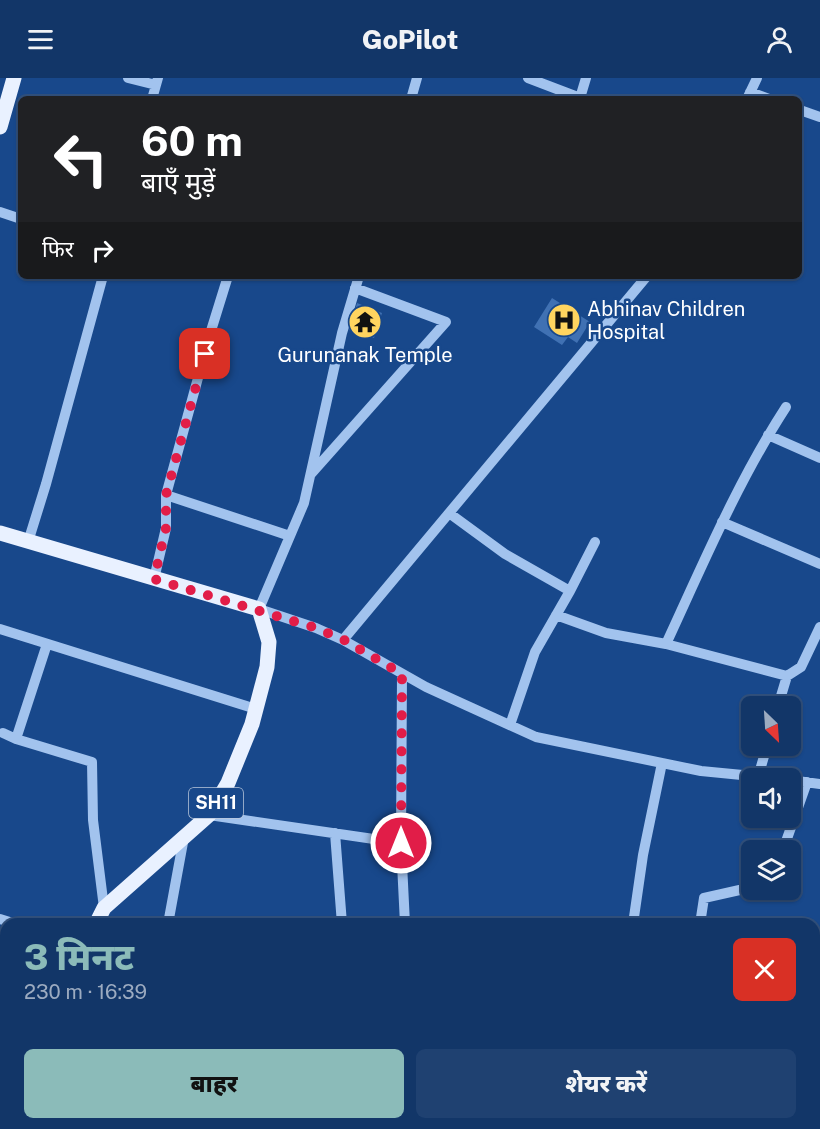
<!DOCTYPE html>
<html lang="hi">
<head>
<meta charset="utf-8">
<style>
	:root { --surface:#123668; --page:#1f4171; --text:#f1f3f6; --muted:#9cabc0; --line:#31507c; --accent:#8bbbb9 }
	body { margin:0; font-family:"Public Sans","Noto Sans Devanagari",sans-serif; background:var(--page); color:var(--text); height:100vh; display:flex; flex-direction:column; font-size:22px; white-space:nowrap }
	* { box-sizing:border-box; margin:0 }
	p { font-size:20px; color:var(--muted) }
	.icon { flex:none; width:33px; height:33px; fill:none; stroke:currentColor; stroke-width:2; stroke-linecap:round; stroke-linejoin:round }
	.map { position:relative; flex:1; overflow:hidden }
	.drawer { position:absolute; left:0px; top:840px; width:820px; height:212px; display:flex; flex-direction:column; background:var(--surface); border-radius:18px 18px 0 0; box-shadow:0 2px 4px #0004,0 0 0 2px var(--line) }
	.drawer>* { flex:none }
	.top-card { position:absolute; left:18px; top:18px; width:784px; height:183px; border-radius:9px; box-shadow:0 2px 4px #0004,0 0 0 2px var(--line); background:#202124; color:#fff; overflow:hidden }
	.needle { width:39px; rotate:155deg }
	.controls { position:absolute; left:741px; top:618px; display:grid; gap:12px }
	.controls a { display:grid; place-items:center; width:60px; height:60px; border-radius:9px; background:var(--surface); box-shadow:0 2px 4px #0004,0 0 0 2px var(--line); font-size:30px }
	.pin { position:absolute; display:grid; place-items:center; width:51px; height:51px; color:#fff; margin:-26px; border-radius:12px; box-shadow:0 3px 9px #0006 }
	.me { position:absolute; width:66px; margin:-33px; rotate:0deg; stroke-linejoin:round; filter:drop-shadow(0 0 4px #0008) }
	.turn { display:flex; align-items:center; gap:21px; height:126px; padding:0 24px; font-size:27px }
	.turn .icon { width:78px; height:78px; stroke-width:2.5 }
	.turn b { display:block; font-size:42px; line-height:51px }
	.then { display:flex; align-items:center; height:57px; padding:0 24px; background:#0003; gap:12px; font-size:22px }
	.round { display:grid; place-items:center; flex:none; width:63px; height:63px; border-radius:9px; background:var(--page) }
	.head { display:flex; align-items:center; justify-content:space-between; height:102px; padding:0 24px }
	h1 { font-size:36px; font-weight:800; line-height:45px; color:var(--accent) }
	.primary-button { display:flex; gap:12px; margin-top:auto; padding:12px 24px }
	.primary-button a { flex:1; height:69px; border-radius:9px; background:var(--accent); color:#111; font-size:24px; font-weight:800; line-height:69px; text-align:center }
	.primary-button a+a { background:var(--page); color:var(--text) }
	header { display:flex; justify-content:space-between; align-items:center; height:78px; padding:0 24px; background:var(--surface); font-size:27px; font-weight:800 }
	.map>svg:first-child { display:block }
	.building { fill:#4071b3 }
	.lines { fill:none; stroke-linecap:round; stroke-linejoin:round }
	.minor { stroke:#a2c3ee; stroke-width:10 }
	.major { stroke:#e9f1ff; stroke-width:15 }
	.route { stroke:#e11d48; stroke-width:10; stroke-dasharray:0 18 }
	.labels { text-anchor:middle; stroke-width:5; stroke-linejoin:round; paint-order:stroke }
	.shield { fill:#18488b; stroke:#bac8dc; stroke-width:1.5 }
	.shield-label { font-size:18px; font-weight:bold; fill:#fff }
	.poi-label { font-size:20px; fill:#fff; stroke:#18488b; text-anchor:start }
</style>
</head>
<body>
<header><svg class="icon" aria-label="menu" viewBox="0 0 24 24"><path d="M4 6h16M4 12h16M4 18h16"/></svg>GoPilot<svg class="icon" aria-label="person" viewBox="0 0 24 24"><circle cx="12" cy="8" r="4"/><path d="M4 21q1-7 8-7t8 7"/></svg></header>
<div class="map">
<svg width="820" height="1051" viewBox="0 0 820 1051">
	<rect width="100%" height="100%" fill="#18488b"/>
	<path class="building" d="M552,220L590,244L577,265L568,259L562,267L534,249Z
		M357,225L382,235L374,260L349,252Z"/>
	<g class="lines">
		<path class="minor" d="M128,0L156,7L158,0
			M528,0L583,21
			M750,14L769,21
			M580,20L586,0
			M152,21L156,7
			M411,21L417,0
			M747,21L757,0
			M800,32L820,39
			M0,134L21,141
			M228,198L210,256L166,417L290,458
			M359,198L342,255L304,425L259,531L316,550L343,562L426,609L536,659L701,693L773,700
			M768,357L820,380
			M311,396L446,244L355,210
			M449,435L505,476L570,513L535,574L510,647
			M722,444L820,486
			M28,464L46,406L103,198
			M154,501L166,450V417
			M570,513L595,464
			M556,537L606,555L666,566
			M0,551L256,631
			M343,562L647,198
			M787,598L801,589L820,549
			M778,628L787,598L666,566C703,486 738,403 786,329
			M3,655L16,661L92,684L93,742L104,830
			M16,661L47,566
			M758,699L767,668
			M790,702L820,706
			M209,737L401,765L402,596
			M335,755L342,846
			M401,765L405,846
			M783,772L807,704
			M0,841L16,846
			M168,846L184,759
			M633,846L643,777L662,685
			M700,846L704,820L744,811L752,805
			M814,874L820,871
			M0,905L6,907
			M0,1029L6,1031
			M431,1046L436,1051
			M121,1051L122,1046
			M229,1051L247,1046
			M617,1051V1046
			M768,1051L769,1046"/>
		<path class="major" d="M0,49L14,0
			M0,455L259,531L269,564L267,589L252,646L228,705L209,737L104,830L96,846
			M29,1051L30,1046"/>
	</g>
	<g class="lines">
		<path class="route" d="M205,276L166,417V450L154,501L316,550L344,562L402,596L401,765"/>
	</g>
	<defs>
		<g id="hospital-disc" transform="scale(1.725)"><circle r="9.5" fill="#ffd45f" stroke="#18488b"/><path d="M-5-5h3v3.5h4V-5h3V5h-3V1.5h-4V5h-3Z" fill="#111"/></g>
		<g id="temple-disc" transform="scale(1.725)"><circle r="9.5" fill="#ffd45f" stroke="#18488b"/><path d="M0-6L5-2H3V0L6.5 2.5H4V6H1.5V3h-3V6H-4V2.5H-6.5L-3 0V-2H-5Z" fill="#111"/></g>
	</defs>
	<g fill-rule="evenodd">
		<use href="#hospital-disc" x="564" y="242"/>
		<use href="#temple-disc" x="365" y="244"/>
	</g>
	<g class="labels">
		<rect class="shield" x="189" y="710" width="54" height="30" rx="4.5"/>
		<g class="shield-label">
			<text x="216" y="731">SH11</text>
		</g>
		<g class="poi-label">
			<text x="587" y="238">Abhinav Children<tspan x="587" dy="23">Hospital</tspan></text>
			<text x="365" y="284" text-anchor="middle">Gurunanak Temple</text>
		</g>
	</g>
</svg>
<div class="controls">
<a><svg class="needle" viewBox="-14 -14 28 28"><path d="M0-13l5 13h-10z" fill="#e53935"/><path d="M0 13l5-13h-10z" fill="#9cabc0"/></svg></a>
<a><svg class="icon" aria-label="sound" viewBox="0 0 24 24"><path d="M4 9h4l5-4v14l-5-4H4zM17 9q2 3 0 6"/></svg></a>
<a><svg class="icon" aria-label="layers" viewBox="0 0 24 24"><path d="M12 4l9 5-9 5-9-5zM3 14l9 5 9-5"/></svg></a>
</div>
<div class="pin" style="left:205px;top:276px;background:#d93025"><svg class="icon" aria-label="arrive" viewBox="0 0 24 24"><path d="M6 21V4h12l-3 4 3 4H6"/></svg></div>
<svg class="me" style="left:401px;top:765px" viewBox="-20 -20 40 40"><circle r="17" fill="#e11d48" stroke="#fff" stroke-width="3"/><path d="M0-11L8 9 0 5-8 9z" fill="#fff"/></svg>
<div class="top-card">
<div class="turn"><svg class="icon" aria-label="left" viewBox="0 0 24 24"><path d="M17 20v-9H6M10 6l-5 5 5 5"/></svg><div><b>60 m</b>बाएँ मुड़ें</div></div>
<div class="then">फिर<svg class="icon" aria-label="right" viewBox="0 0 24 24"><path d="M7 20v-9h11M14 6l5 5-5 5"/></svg></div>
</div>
<section class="drawer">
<div class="head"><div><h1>3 मिनट</h1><p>230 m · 16:39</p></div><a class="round" style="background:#d93025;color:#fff"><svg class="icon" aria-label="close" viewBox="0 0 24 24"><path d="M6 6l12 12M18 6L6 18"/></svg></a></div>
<div class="primary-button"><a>बाहर</a><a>शेयर करें</a></div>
</section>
</div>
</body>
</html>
